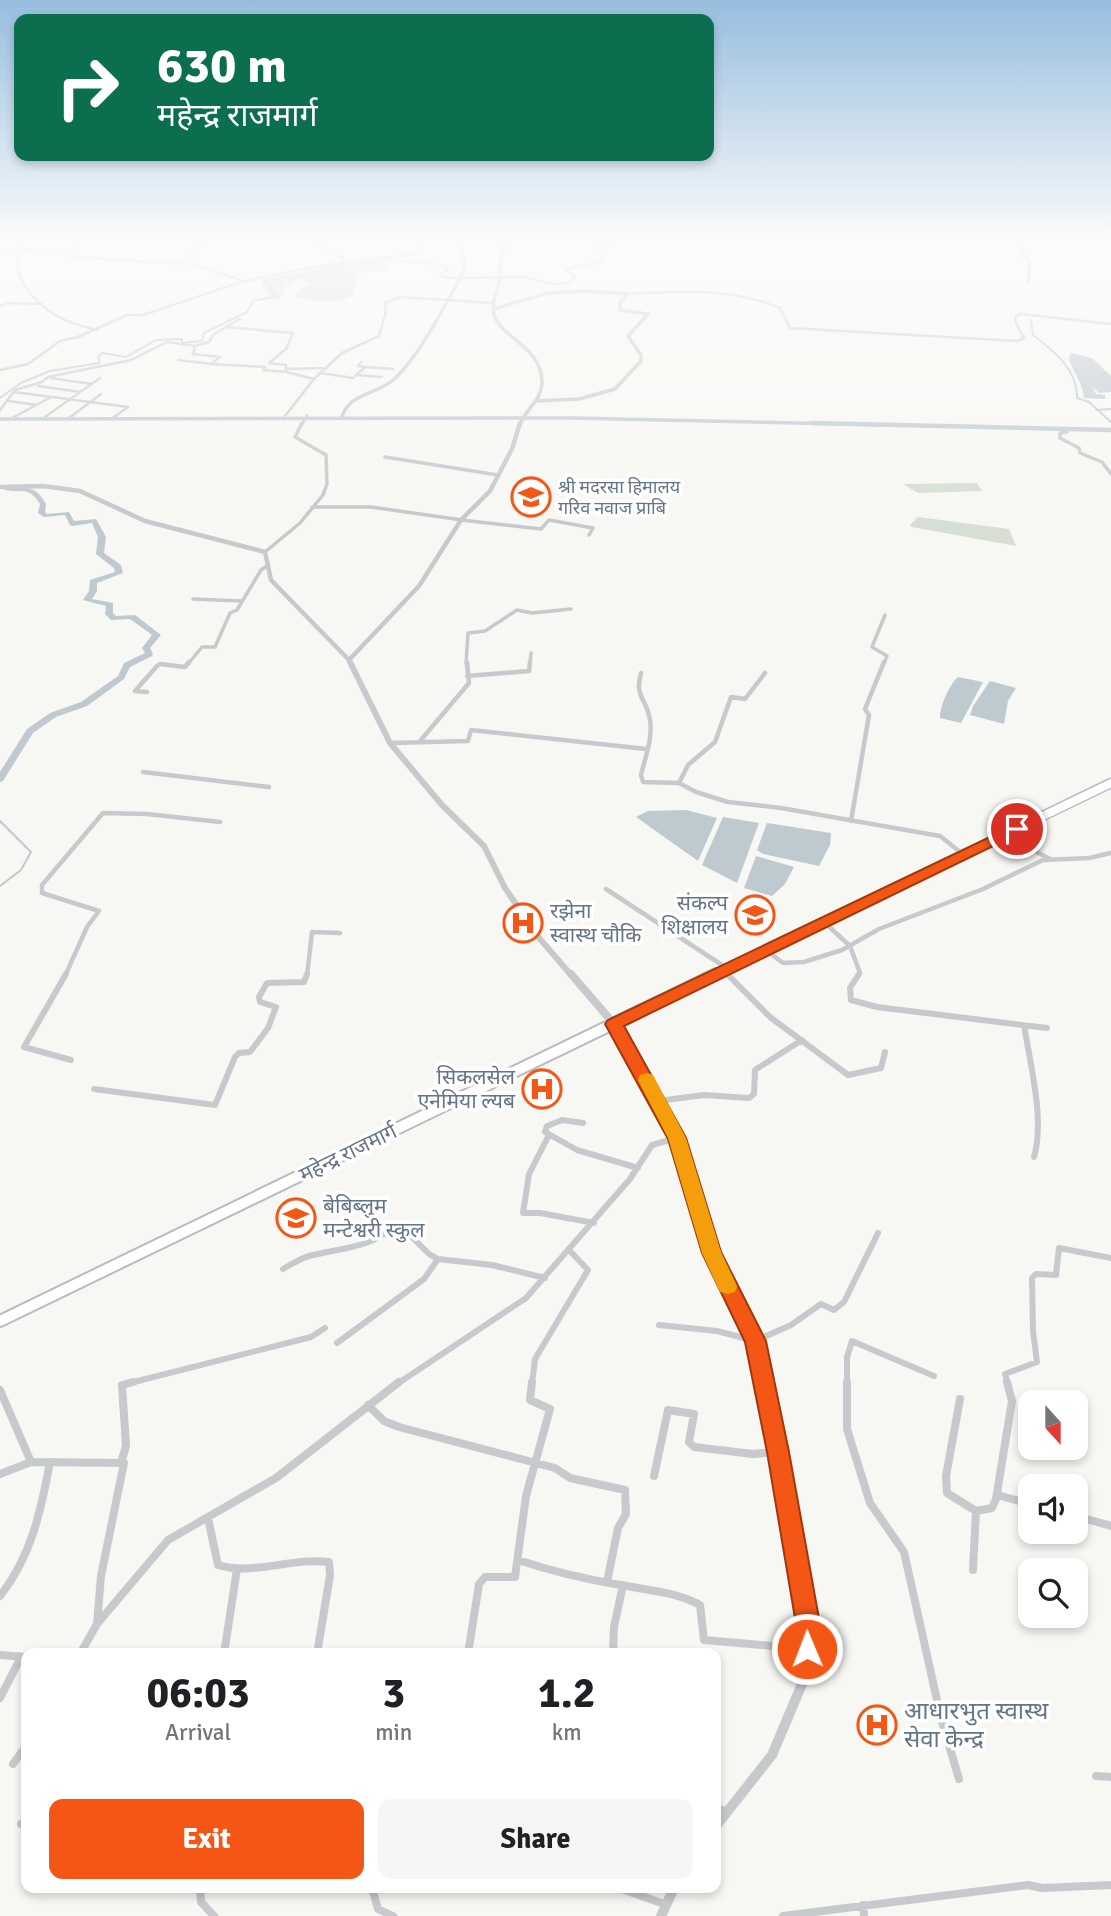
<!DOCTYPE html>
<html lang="en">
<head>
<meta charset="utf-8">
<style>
	:root { --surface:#fff; --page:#f6f6f6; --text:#202124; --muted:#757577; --accent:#f45616 }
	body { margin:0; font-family:Signika,"Noto Sans Devanagari",sans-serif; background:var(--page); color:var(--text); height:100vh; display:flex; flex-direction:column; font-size:26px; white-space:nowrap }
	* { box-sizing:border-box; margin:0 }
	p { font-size:23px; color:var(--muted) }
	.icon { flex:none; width:38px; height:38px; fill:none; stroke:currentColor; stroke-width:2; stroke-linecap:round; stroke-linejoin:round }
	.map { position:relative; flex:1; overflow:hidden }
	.drawer { position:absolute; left:21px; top:1648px; width:700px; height:245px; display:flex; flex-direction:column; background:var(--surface); border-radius:14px; box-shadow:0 4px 10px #0003 }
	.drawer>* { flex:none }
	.hud { position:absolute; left:14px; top:14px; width:700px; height:147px; border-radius:14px; box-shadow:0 4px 10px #0003; background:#0b6e4f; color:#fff; overflow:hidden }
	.needle { width:46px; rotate:159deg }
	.tools { position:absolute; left:1018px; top:1390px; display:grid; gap:14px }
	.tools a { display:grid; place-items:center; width:70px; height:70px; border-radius:14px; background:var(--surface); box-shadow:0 4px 10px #0003; font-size:35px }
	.pin { position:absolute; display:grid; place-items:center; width:60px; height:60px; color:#fff; margin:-30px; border:4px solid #fff; border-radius:50%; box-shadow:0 2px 7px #0007 }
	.me { position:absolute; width:77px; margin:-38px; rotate:359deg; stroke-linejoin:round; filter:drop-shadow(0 0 5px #0008) }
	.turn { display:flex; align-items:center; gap:24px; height:147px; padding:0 28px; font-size:32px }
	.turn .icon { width:91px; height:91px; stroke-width:2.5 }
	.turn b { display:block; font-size:49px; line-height:60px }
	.eta { display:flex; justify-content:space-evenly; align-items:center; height:119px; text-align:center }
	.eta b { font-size:42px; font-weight:700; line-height:49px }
	.primary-button { display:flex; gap:14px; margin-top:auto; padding:14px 28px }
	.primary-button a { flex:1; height:80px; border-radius:14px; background:var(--accent); color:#fff; font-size:28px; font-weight:700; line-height:80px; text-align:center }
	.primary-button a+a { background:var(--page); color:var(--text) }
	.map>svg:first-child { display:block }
	.green { fill:#d7dfd4 }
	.water { fill:#bfcad0 }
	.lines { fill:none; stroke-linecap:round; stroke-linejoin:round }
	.stream { stroke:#bfcad0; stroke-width:2 }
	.canal-far1 { stroke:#bfcad0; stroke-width:3.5 }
	.canal { stroke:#bfcad0; stroke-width:4.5 }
	.river { fill:#bfcad0; fill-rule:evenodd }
	.trunk-far1-casing { stroke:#b8bcbf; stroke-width:11 }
	.trunk-casing { stroke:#b8bcbf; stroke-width:14 }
	.minor-far4 { stroke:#c6cacd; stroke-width:2.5 }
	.minor-far3 { stroke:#c6cacd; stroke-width:3.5 }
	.minor-far2 { stroke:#c6cacd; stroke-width:4.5 }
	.minor-far1 { stroke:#c6cacd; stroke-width:6 }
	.minor { stroke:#c6cacd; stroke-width:8 }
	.tertiary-far4 { stroke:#c6cacd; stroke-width:3.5 }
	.tertiary-far3 { stroke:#c6cacd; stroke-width:4.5 }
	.tertiary-far2 { stroke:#c6cacd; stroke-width:6 }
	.tertiary-far1 { stroke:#c6cacd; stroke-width:8 }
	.tertiary { stroke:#c6cacd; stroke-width:10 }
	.trunk-far1 { stroke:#fff; stroke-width:8 }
	.trunk { stroke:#fff; stroke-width:10 }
	.route { fill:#f45616; stroke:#9f380e; stroke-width:2 }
	.slow { fill:#f59e0b }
	.labels { text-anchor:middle; stroke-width:7; stroke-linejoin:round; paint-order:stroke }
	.far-poi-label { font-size:18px; fill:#637587; stroke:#fff; text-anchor:start }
	.poi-label { font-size:21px; fill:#637587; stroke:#fff; text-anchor:end }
	.street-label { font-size:21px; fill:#637587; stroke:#fff }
	.near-poi-label { font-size:24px; fill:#637587; stroke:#fff; text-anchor:start }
</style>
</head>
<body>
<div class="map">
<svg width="1111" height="1916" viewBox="0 0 1111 1916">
	<rect width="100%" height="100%" fill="#f7f7f3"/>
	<path class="green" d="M380,259L390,270L358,273L353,295C336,306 310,300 292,297L309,284L299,279L283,288L285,294L278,300L263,298L270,294L261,284L262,281L340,264Z
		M977,483L982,491L918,493L903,484Z
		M918,517L1009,529L1016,546L912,527L910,525Z"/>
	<path class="water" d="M1071,353L1092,358L1111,376V392L1099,393L1093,387L1096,394L1105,395V399L1084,398C1083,383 1073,373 1069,358Z
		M958,677L983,682L961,723L940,718C940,706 949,685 958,677Z
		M990,681L1016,688L1008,701L1004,724L970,715L973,706Z
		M686,810L717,818L698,861L636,817L648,811Z
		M723,817L759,823L737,883L702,865Z
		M767,823L831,833L830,845L819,866L763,854L757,850Z
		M756,856L794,867L785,884L772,896L744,888Z"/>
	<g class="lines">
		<path class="stream" d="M1031,320L1033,335C1053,351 1078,369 1077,398L1089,402L1111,422
			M0,398L21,383L50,371L100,363L98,357L102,353L126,357L156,340L182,339V343L202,341L204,333L247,312L253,301L277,296L264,281L270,279L313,274L314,271L381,259L444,265L449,269L440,276L449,278L525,277L553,284L569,283L575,277L566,269L600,262L602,257L593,249L601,244L626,241
			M1096,410L1111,409
			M0,821L31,852L21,870L0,886"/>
		<path class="canal-far1" d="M1015,241L1029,263V282
			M342,417C349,393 376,395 393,380C418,358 445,306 461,276L465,265L460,246L465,241
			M0,419L571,418L889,425"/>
		<path class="canal" d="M811,423L1111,430"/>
		<path class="river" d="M19,486C33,487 39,492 46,504L45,512L47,514L69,512L74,521L96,519L106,537L104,553L121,565L123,573L97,583V591L92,599L113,603V613L116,616L135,615L161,635L150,648L153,654L152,656L130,667L124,679L87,706L56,717L33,733L3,781L0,782V772L27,729L50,713L81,702L118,676L124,663L145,653L142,648L152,635L130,619L111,620L105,614L106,606L83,600L89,591L90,580L115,572L114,568L96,554L98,537L92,523L72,526L70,525L65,515L44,517L38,513L40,504C28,484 19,495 3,489L6,487Z"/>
		<g class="trunk-far1-casing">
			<path id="trunk-far1" d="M712,976L1111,783"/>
		</g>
		<g class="trunk-casing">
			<path id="trunk" d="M0,1321L716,974"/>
		</g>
		<path class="minor-far4" d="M26,241C0,271 38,308 65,320C75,325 86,327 97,330
			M313,241L345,259L342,264
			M0,249L71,250L80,241
			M69,250L73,251L71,257L190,264L241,280
			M183,264L200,246L209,241
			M627,294C680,291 730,287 780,308L790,328L1017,341L1024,338L1015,321L1016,316L1021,314L1111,324
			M0,306L9,303L42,304
			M240,319L214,334L209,342L195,346L193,354L220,357L211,364L265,367L263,370L286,372
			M228,327L293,333L286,349L269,363L286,365V372L314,379
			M179,360L211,364
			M361,362L358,366L365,367
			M286,369L327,368
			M0,370L28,364L60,341L78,337L127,315H143L241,282L319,266L414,254L420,251L422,241
			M321,373L353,378L365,367L393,369
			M358,375L382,377
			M50,378L92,384
			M38,386L80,392
			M14,392L128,407L114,417
			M8,401L37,405
			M0,410L15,390L42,382L48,377L131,360L167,342L195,346
			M285,416L314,379L342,353L379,336L386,312L385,303L400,297L493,303
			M14,417L51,397
			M45,417L100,378
			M69,418L101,394
			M302,425L307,415"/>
		<path class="minor-far3" d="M1067,432L1060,433V438L1079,448L1080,453L1102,462L1111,474
			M385,457L498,475
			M312,507H371L462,520
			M461,520L541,529L549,520L593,528L589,535
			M265,552L300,523L323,495L327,484L326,455L295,437L302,423
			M193,599L242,601
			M188,664L202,647H215L230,613L237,610L261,570L267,566
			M466,664L468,633L485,631L517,610L532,613L571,609
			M530,664L531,653
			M884,664L887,656L872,647L885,615"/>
		<path class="minor-far2" d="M641,673C634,697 647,699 650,720C653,738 645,758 641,775L643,782L679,783L696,792L728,802L781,808L940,836L964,855
			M467,676L529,671L530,662
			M147,692L135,691L157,666L160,664L185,667L189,662
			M420,741L469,683L467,662
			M390,743L468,741L471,730L646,749
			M143,772L269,787
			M679,783L688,765L715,742L731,697L745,699L765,673
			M851,821L869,715L865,709L884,662
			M998,840L1025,846L1050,859
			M606,889L728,969
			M825,923L850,946L860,973L858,976
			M767,951L783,963L804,962L842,950L879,929L983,889L1043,860L1089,858L1111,853
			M724,971L729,976
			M65,976L87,927L99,911L42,893V885L103,813L147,814L220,822
			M307,976L312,932L340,933"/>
		<path class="minor-far1" d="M66,974L24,1047L71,1060
			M727,974L770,1017L848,1075L881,1068L885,1052
			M859,974L850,988L851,1000L877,1007L1047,1028
			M1024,1025C1030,1063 1045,1120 1034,1157
			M94,1089L215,1105L235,1057L239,1053L250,1052L268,1028L276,1007L260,1002L259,997L267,983L304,982L307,974
			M658,1101L704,1095L749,1098L754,1094L755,1070L802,1040
			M583,1123L562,1120L547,1126L545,1132L577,1150L638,1168
			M549,1135L529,1174L523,1213H540L594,1223
			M283,1269C292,1264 302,1257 313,1255C350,1246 367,1249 399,1224L429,1254L438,1259
			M659,1325L717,1331L755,1341L791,1325L821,1304L834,1310L844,1302L878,1233
			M337,1343L424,1279L438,1259L492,1265L545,1278
			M126,1384L311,1337L325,1328
			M397,1384L526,1298L630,1179L652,1145L677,1138
			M532,1384L535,1359L588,1270L570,1251
			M847,1384V1357L852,1341L934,1376
			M1008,1384L1005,1374L1037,1362L1033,1331L1032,1278L1036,1274L1056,1275L1059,1248L1111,1258"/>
		<path class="minor" d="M847,1382V1429L870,1503L904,1552L941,1718L959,1779
			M0,1390L31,1462L124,1463L101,1576L97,1624
			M960,1399L946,1476L947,1493L976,1511
			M368,1405L384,1421L399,1427L555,1468L570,1478L625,1490L626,1514L618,1528L607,1582
			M121,1463L126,1446L122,1385L133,1382
			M0,1474L31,1462
			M654,1476L668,1410L694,1414L689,1442L694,1447L753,1454L778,1452
			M997,1495L1031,1504
			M1076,1516L1111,1526
			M208,1518L218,1565C254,1576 292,1557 329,1562L330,1575L317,1654
			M518,1560C551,1571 585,1579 620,1585C647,1590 676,1592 700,1605L704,1640L807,1649
			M973,1570L976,1511L992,1508L996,1499L1012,1401L1007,1382
			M0,1596C31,1557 41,1511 50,1462
			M80,1654L97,1624L168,1540L276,1478L399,1382
			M224,1654L237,1569
			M468,1654L479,1584L485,1577H515L526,1496L550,1409L530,1400L532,1382
			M613,1654L614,1627L623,1585
			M0,1655L26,1657
			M0,1698L21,1657
			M13,1764L26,1746
			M1096,1776L1111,1777
			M716,1807L726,1812
			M21,1824L26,1825
			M200,1888L201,1902L214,1916
			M372,1888L378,1909L393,1916
			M619,1888L667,1905
			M863,1905L864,1916
			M783,1916L1028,1885L1042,1888L1111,1885"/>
		<path class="tertiary-far4" d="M507,241C498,258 502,266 499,283C497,294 491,301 494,314C499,337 543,347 542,383C541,402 525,409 520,425
			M494,309L547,293L586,291L627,294L620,303V310L648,314L628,336L641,355V361L615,389L579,399L537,401"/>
		<path class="tertiary-far3" d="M0,487L43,486L80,491L145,521L265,552L271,580L349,660
			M351,664L349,660L419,586L461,520L490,491L512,449L520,423"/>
		<path class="tertiary-far2" d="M350,662L390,743L442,805L484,846L505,888L540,939L572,976"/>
		<path class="tertiary-far1" d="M571,974L614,1024L677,1138L712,1253L755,1341L764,1384"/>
		<path class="tertiary" d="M716,1826L772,1755L805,1677L808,1624L764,1382
			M661,1916L674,1888"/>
		<use href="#trunk-far1" class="trunk-far1"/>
		<use href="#trunk" class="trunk"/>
	</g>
	<linearGradient id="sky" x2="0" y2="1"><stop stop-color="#97bdde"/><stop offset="0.47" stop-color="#fbfbfa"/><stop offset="1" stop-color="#fbfbfa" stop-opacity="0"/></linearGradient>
	<rect width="1111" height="510" fill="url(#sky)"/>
	<path class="route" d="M1017,824L1022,826L1024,829L1022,832L624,1026L686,1138L721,1252L766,1341L789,1452L820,1624L819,1649L815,1658L807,1662L798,1658L794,1649L796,1624L767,1452L745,1342L702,1253L668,1139L605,1024L608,1020Z"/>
	<path class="slow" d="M647,1073L653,1075L686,1138L721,1252L737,1286L735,1292L728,1294L720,1292L702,1253L668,1138L638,1080L640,1075Z"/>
	<defs>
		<g id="school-ring" transform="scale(2.0125)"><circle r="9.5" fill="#fff" stroke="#f45616" stroke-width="1.5"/><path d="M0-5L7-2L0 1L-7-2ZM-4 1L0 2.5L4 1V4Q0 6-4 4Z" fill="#f45616"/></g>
		<g id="hospital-ring" transform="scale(2.0125)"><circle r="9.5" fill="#fff" stroke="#f45616" stroke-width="1.5"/><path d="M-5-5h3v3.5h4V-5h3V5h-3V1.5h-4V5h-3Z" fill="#f45616"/></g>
	</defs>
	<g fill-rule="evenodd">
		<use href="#school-ring" x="531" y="497"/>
		<use href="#school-ring" x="755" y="915"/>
		<use href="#hospital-ring" x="523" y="923"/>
		<use href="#hospital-ring" x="542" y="1089"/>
		<use href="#school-ring" x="296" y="1218"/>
		<use href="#hospital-ring" x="877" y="1725"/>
	</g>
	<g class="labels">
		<g class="far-poi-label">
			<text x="558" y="493">श्री मदरसा हिमालय<tspan x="558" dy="21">गरिव नवाज प्राबि</tspan></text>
		</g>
		<g class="poi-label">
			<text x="728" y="910">संकल्प<tspan x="728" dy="24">शिक्षालय</tspan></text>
			<text x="550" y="918" text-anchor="start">रझेना<tspan x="550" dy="24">स्वास्थ चौकि</tspan></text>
			<text x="515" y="1084">सिकलसेल<tspan x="515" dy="24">एनेमिया ल्यब</tspan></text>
			<text x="323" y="1213" text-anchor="start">बेबिब्लुम<tspan x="323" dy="24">मन्टेश्वरी स्कुल</tspan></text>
		</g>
		<g class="street-label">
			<text transform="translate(348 1153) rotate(-26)" y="7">महेन्द्र राजमार्ग</text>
		</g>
		<g class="near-poi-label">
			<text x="904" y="1719">आधारभुत स्वास्थ<tspan x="904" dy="28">सेवा केन्द्र</tspan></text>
		</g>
	</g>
</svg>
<div class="tools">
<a><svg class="needle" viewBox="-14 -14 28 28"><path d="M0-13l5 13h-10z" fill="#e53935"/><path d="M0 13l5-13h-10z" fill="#757577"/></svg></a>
<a><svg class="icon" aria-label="sound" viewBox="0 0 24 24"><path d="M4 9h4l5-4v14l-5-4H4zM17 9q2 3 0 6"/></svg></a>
<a><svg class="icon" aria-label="search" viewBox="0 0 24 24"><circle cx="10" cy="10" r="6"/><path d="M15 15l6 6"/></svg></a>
</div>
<div class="pin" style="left:1017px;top:829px;background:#d93025"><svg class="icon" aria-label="arrive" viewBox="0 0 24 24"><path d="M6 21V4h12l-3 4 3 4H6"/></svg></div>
<svg class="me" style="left:807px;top:1649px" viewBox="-20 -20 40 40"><circle r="17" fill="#f45616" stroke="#fff" stroke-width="3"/><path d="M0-11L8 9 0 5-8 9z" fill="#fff"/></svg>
<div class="hud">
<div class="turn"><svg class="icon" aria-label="right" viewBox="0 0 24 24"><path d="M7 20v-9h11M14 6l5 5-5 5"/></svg><div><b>630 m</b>महेन्द्र राजमार्ग</div></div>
</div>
<section class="drawer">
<div class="eta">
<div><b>06:03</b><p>Arrival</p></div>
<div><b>3</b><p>min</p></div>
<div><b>1.2</b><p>km</p></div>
</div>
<div class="primary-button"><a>Exit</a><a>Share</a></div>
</section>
</div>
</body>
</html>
